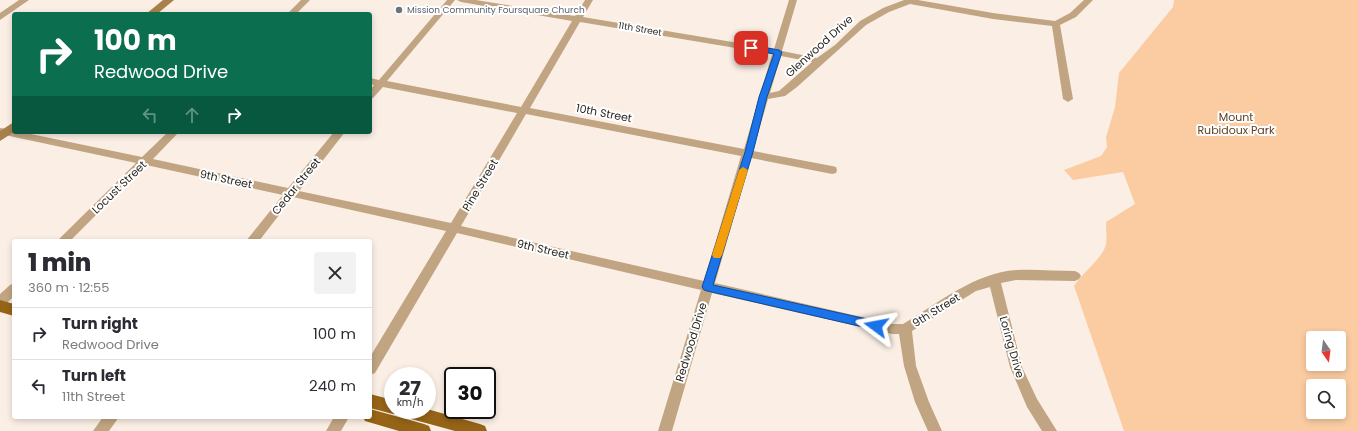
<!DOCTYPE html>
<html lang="en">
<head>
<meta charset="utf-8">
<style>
	:root { --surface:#fff; --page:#f2f2f3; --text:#2b2b33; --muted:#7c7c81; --line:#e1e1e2 }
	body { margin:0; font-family:Poppins,sans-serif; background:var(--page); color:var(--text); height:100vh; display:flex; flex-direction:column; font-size:15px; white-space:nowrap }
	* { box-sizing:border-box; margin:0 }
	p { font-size:13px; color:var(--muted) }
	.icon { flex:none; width:22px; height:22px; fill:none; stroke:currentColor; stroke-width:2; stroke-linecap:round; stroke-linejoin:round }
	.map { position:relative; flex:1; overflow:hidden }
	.panel { position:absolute; left:12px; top:239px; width:360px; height:180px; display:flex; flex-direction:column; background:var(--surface); border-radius:4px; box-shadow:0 2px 6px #0003 }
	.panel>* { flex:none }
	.top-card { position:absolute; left:12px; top:12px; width:360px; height:122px; border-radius:4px; box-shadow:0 2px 6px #0003; background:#0b6e4f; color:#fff; overflow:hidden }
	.needle { width:26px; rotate:166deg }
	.tools { position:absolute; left:1306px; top:331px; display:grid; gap:8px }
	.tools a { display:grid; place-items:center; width:40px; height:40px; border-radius:4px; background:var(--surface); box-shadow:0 2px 6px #0003; font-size:20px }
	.speed { position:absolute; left:384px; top:367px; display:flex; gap:8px; font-size:20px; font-weight:700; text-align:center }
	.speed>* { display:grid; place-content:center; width:52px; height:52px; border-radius:50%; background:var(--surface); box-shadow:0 2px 6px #0003; line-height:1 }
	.speed small { font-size:10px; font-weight:400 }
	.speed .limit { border:2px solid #111; border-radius:6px; background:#fff; color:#111 }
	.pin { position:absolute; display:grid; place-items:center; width:34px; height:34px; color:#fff; margin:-17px; border-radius:8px; box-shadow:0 2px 6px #0006 }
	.me { position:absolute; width:44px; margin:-22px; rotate:283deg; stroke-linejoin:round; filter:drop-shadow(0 0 3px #0008) }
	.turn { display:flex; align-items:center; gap:14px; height:84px; padding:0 16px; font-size:18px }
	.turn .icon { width:52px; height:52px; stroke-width:2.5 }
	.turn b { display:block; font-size:28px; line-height:34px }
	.lanes { display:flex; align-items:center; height:38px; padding:0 16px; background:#0003; justify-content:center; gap:20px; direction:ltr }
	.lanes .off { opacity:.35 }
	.round { display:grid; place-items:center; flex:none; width:42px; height:42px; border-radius:4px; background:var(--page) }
	.overview { display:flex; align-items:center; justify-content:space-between; height:68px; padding:0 16px }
	h1 { font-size:24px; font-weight:800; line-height:30px }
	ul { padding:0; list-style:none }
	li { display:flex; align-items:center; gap:12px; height:52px; padding:0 16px; border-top:1px solid var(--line) }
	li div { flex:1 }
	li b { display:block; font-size:15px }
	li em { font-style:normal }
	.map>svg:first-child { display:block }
	.green { fill:#fbcca2; fill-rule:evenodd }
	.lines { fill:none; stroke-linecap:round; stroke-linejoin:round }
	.minor { fill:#c1a583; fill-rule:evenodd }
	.secondary { fill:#a8804b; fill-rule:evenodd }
	.primary { fill:#966416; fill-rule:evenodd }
	.route { fill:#1a73e8; stroke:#114b97 }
	.slow { fill:#f59e0b }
	.worship-dot { fill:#6b7280; stroke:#fff; stroke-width:1.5 }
	.labels { text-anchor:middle; stroke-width:4; stroke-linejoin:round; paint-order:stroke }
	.far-worship-label { font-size:9px; fill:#5b616d; stroke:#fff; text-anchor:start }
	.far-street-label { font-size:9px; fill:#2a2622; stroke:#fff }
	.street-label { font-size:11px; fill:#2a2622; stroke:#fff }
	.park-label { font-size:11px; fill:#5f4021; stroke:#fff }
</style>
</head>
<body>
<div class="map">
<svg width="1358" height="431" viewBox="0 0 1358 431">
	<rect width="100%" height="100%" fill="#fbefe5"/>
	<path class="green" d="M1174,0H1358V431H1124L1074,286C1080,275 1104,257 1106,244C1107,237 1106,229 1106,222L1135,204L1123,172L1073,180L1064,170L1101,156L1107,147L1106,137L1115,107L1119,73L1173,7ZM1313,338H1339V364H1313ZM1313,386H1339V412H1313Z"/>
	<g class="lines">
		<path class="minor" d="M19,0H29L0,20V13Z
			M301,0H310L296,14H287Z
			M447,0H455L387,81L521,107L572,21L461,2L457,0H476L575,16L585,0H593L583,17L774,49L789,0H797L782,51L817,58L835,45L860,21L883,8L904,0H918L993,13L1055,21L1070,13L1084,0H1093L1076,17L1060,25L1073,99L1068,102L1063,99L1052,26L993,19L910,4L889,12L866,25L797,87L785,96L768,99L753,151L832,166L836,167L837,170L836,173L832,174L751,158L715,283L892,324H903C938,303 975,273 1016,270C1036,269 1056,271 1075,271L1079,273L1081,276L1079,279L1075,281L1016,280L1001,283L1022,367L1037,399L1057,431H1042L1027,407L1010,367L990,287L976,291L912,331L916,366L929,402L942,431H928L915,402L904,366L899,334H892L712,293L672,431H658L701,290L457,233L375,373L370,375V357L446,231L293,197L259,241H246L283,195L146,165L70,241H57L136,163L0,134V128L14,130V132H21L142,157L168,132H179L153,159L288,188L334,132H345L299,191L451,223L517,113L383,87L373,98L370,99V90L374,85L370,84V78L379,80ZM580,22L772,54L744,149L530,108ZM781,56L812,62L779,91L770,93ZM526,114L741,156L704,281L461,226Z
			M14,283V296L4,306L0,307V294L10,285Z
			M103,417H119L109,431H93Z
			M334,417H349L341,431H326Z"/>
		<path class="secondary" d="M163,0H174L157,14H146Z
			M14,122V132L0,141V131Z"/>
		<path class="primary" d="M0,300L14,304V316L0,312Z
			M370,394L393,400V410L427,409L480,424L485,426L487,431H455L404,417L399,415L398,412L393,414L370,408Z
			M370,409L424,424L429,426L431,431H399L365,421L363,417H370Z"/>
	</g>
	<path class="route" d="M751,45L779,50L782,52L767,97L753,152L713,285L876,321L880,322L882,326L880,329L876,330L707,291L704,290L702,287L745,152L759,97L774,54L748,49L747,48Z"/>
	<path class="slow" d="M743,167L748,170L722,255L720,258H714L712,255L739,170Z"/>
	<circle class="worship-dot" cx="399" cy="10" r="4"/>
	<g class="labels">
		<g class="far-worship-label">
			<text x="407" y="13">Mission Community Foursquare Church</text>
		</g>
		<g class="far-street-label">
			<text transform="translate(640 29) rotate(10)" y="3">11th Street</text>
		</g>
		<g class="street-label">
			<text transform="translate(819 46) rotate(-42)" y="4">Glenwood Drive</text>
			<text transform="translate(604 113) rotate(11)" y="4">10th Street</text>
			<text transform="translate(226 179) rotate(12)" y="4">9th Street</text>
			<text transform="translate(480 185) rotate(-59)" y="4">Pine Street</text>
			<text transform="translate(296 186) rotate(-51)" y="4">Cedar Street</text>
			<text transform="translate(119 187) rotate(-44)" y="4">Locust Street</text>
			<text transform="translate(543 249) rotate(13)" y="4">9th Street</text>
			<text transform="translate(936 310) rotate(-32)" y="4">9th Street</text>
			<text transform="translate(691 342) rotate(-73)" y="4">Redwood Drive</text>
			<text transform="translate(1012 347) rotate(74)" y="4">Loring Drive</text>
		</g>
		<g class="park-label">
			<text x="1236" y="121">Mount<tspan x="1236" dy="13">Rubidoux Park</tspan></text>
		</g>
	</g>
</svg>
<div class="tools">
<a><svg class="needle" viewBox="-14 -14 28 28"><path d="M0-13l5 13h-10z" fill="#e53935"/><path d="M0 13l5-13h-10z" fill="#7c7c81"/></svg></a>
<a><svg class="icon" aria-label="search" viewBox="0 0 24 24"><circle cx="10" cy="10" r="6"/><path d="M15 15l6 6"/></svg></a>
</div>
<div class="speed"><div>27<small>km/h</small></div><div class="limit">30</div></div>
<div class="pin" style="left:751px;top:48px;background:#d93025"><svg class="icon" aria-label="arrive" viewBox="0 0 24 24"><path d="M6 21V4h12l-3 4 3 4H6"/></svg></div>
<svg class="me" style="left:876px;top:326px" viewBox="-20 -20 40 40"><path d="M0-17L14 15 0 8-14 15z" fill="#1a73e8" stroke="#fff" stroke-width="4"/></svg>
<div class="top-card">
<div class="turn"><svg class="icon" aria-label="right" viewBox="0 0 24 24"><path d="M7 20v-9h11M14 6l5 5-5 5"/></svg><div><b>100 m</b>Redwood Drive</div></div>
<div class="lanes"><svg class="icon off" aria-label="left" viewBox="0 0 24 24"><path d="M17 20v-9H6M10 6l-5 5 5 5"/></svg><svg class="icon off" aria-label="ahead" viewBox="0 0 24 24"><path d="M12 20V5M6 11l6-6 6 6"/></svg><svg class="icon" aria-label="right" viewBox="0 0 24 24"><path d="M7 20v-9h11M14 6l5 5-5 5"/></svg></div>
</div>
<section class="panel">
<div class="overview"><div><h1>1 min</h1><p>360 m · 12:55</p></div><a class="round"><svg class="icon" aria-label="close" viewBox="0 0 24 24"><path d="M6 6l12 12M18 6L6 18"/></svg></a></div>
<ul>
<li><svg class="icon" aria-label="right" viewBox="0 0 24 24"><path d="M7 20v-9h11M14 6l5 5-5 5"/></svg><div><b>Turn right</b><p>Redwood Drive</p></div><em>100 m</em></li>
<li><svg class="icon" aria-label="left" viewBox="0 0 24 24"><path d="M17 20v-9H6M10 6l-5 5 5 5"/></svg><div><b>Turn left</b><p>11th Street</p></div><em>240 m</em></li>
</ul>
</section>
</div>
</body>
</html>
